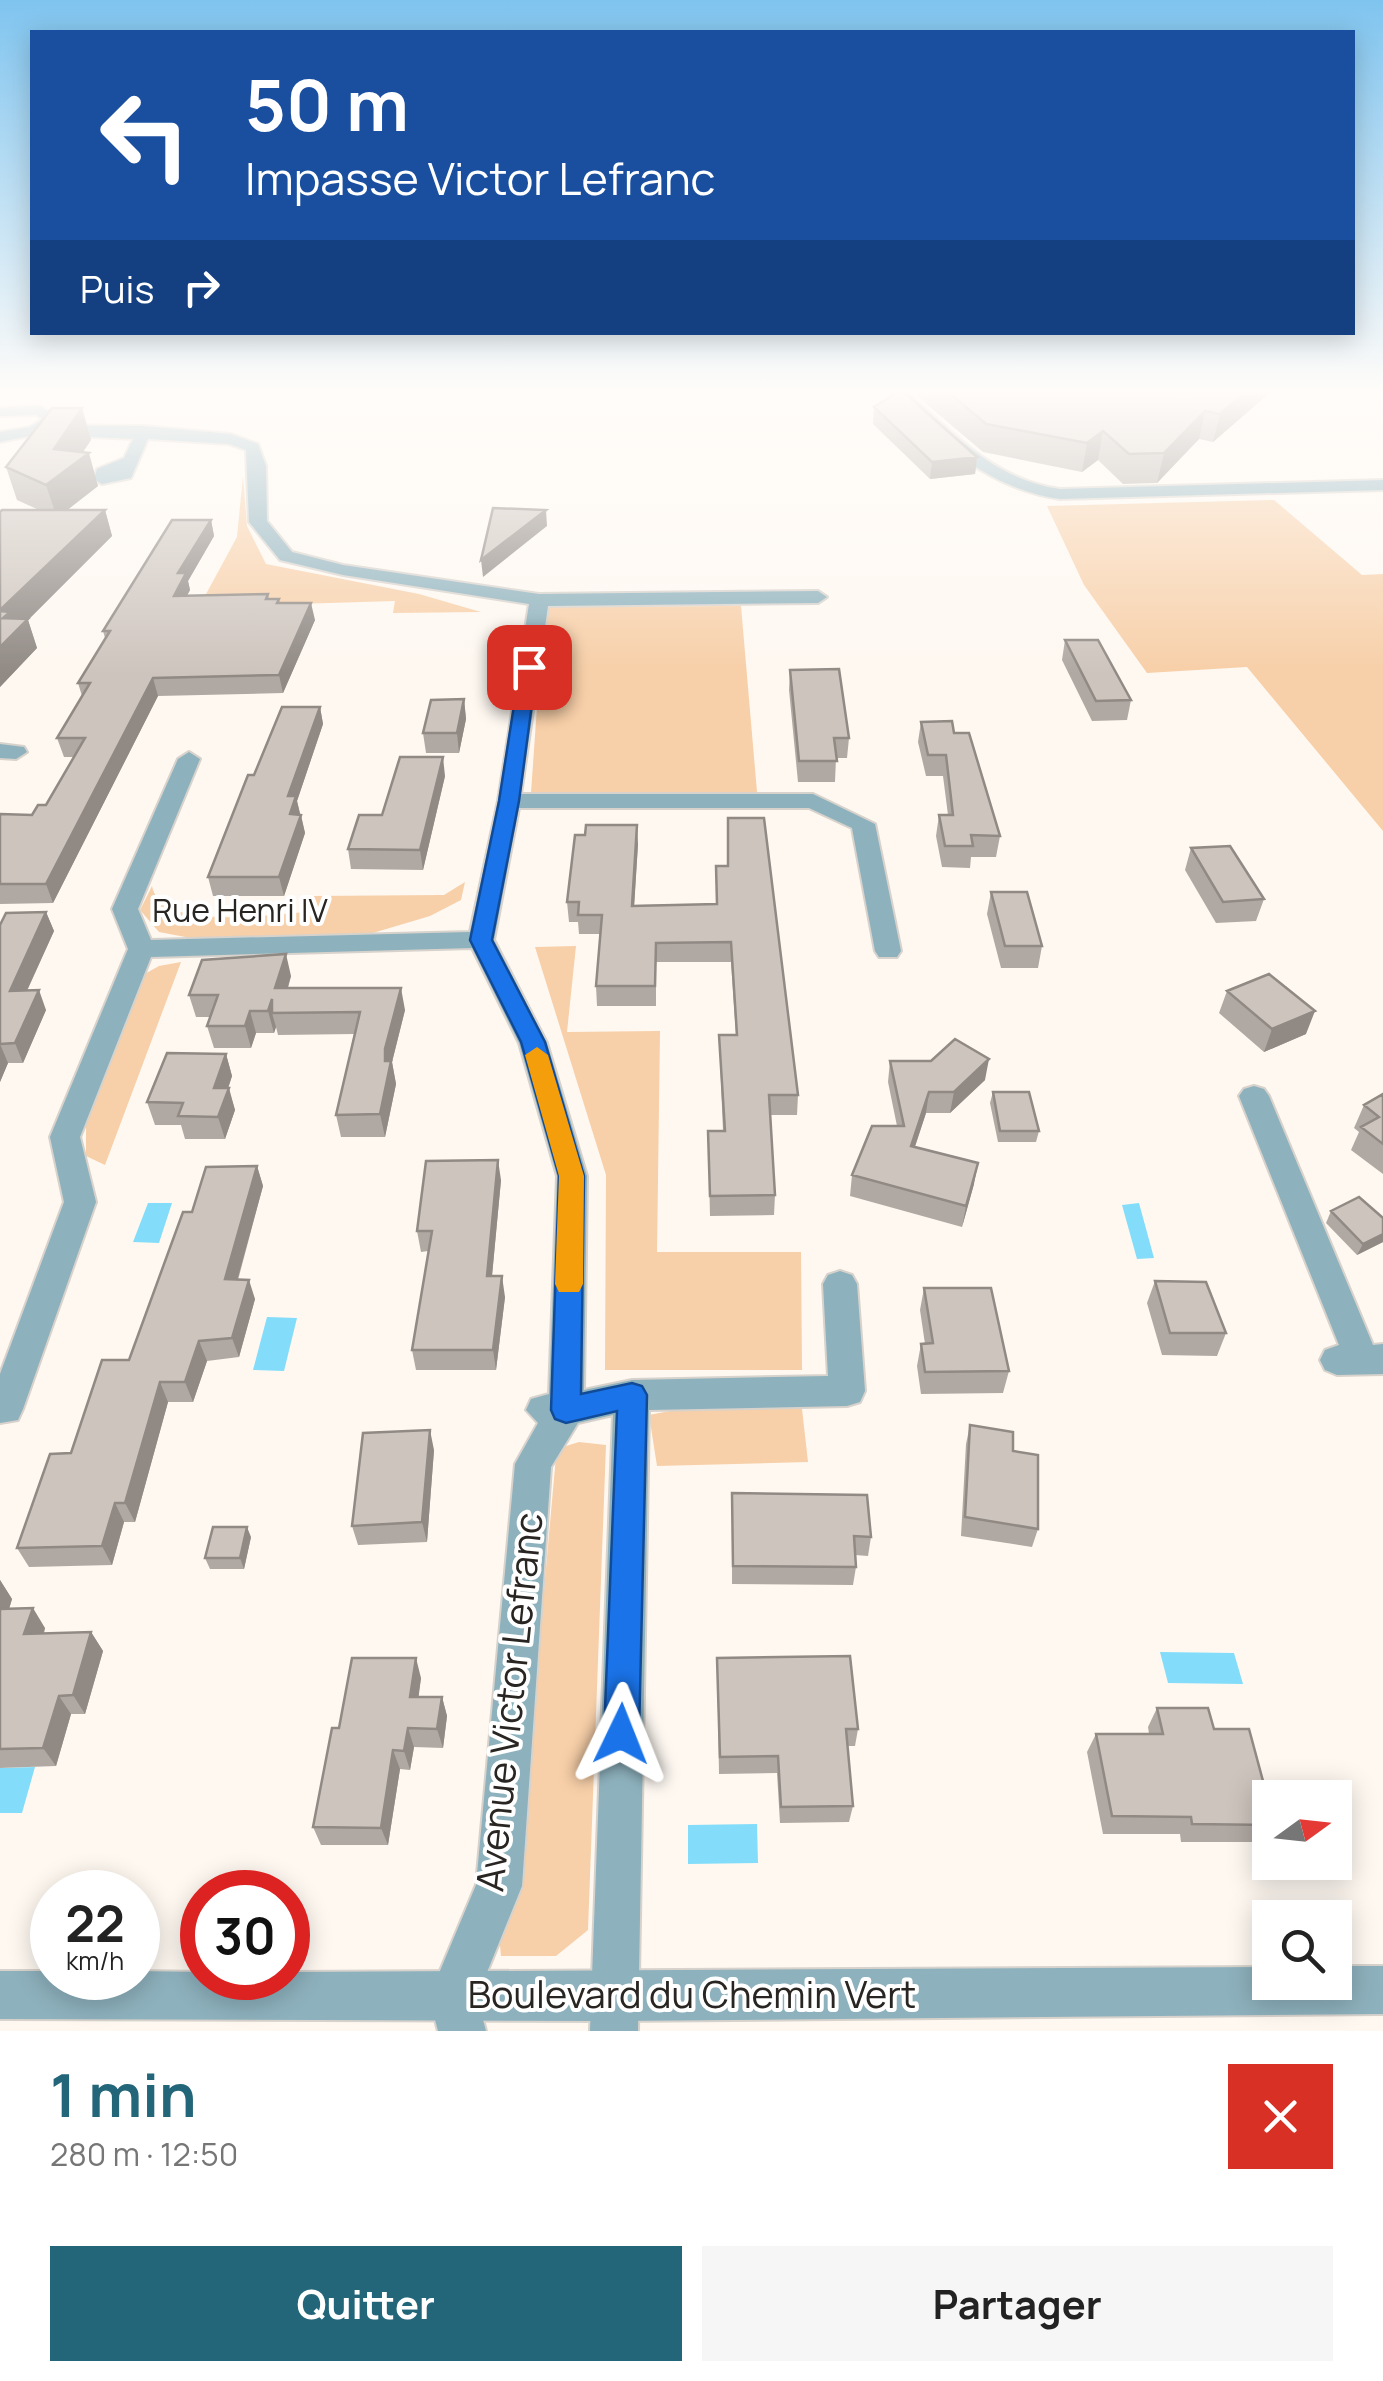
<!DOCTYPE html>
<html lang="fr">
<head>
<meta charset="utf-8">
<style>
	:root { --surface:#fff; --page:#f6f6f6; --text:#222; --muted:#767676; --accent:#246679 }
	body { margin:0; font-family:Manrope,sans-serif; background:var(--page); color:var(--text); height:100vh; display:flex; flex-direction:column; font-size:38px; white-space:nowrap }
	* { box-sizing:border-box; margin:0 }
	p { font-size:32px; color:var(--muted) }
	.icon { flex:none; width:55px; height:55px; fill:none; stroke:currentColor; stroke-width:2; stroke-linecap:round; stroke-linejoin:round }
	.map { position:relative; height:2031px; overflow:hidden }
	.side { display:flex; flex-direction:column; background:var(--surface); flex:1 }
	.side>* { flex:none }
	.banner { position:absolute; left:30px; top:30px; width:1325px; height:305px; border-radius:0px; box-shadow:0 5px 25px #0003; background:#1a4fa0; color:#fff; overflow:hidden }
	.needle { width:65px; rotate:75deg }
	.controls { position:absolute; left:1252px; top:1780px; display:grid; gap:20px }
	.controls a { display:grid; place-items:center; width:100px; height:100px; border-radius:0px; background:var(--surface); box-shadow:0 5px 25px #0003; font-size:50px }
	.speed { position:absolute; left:30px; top:1870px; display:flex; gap:20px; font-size:50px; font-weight:700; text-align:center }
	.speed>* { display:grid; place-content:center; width:130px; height:130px; border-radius:50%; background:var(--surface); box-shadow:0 5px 25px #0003; line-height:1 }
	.speed small { font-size:25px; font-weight:400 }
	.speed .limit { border:15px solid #d22; background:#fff; color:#111 }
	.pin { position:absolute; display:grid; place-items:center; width:85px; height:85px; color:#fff; margin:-42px; border-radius:20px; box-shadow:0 5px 15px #0006 }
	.me { position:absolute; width:110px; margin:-55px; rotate:2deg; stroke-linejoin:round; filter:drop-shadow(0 0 8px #0008) }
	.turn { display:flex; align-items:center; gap:35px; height:210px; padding:0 50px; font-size:45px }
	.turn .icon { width:130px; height:130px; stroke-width:2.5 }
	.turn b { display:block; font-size:70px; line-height:85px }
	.then { display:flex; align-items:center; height:95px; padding:0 50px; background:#0003; gap:20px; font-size:38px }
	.round { display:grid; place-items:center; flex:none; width:105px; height:105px; border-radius:0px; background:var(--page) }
	.head { display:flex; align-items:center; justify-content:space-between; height:170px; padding:0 50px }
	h1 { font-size:60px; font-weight:700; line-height:75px; color:var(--accent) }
	.primary-button { display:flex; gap:20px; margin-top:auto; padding:20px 50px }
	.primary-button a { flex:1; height:115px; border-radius:0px; background:var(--accent); color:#fff; font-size:40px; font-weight:700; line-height:115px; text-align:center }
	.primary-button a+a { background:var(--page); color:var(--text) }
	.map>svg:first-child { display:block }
	.green { fill:#f7cfa8 }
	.water { fill:#83ddfa }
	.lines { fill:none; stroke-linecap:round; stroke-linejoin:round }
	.minor-casing { stroke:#d7d2cc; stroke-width:4 }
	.tertiary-casing { stroke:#d7d2cc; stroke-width:4 }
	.minor { fill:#8db1bd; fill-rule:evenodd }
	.tertiary { fill:#8db1bd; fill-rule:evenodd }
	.wall { fill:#b0a9a3 }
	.shaded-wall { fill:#908984 }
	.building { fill:#cdc4bd; stroke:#908984; stroke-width:2.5 }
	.route { fill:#1a73e8; stroke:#114b97; stroke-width:2.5 }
	.slow { fill:#f59e0b }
	.labels { text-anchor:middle; stroke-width:8; stroke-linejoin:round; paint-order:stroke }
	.street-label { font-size:32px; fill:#282522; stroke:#fff }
	.near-street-label { font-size:38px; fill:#282522; stroke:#fff }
</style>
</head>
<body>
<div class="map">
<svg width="1383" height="2031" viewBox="0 0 1383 2031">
	<rect width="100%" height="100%" fill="#fef8f1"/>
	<path class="green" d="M243,476L247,526L266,564L419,594L481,612L393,613L395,601L199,607L237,537Z
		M1274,500L1362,575L1383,574V831L1247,667L1147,673L1084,585L1047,506Z
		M741,606L757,792L531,793L544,607Z
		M465,882L461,900L430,916L366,935L196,939L159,932L140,910L152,886C160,932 270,914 308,912L314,896L444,895Z
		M576,946L567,1032L660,1031L657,1252H801L802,1370H605L606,1175L535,947Z
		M181,962L105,1165L86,1156V1118L141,976L159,966Z
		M685,1408L802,1409L808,1462L657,1466L649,1415Z
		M579,1442L606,1445L588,1930L556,1956H501L499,1935L517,1894L556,1456L566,1446Z"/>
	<path class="water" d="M148,1203H172L159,1243L133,1242Z
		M1139,1203L1154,1258L1137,1259L1122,1205Z
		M267,1317L297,1318L284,1371L253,1370Z
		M1160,1652L1234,1653L1243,1684L1168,1683Z
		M35,1767L22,1813H0V1768Z
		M757,1824L758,1863L688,1864V1825Z"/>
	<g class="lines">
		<g class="minor-casing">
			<path id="minor" d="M890,390H905C952,432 994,480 1060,489L1383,480V490L1060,499C990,489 935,442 890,390Z
				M144,426L231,434L258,444L266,466L267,521L292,552L343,565L539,594L818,591L827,597L818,603L548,606L521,794H813L875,824L901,951L897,957H879L875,951L852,828L809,808H519L494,940L547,1043L587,1176L584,1390L632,1380L828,1376L823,1284L828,1275L840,1271L852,1275L857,1284L865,1391L860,1402L847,1406L649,1410L638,2031H590L613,1415L578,1423L551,1467L522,1886L477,1997L486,2031H438L429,1997L476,1885L515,1464L538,1423L526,1410L531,1399L549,1394L557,1176L519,1043L472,948L151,957L80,1137L96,1202L23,1409L18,1420L0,1423V1374L64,1202L50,1137L128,949L112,909L178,759L189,752L200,759L138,909L151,940L470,932L498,801L529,604L343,575L280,560L249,522L246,450L229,444L148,439L131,478L102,484L94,479L97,469L124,458L133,439L51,435L43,430L51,425Z
				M0,744L24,747L27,752L16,759L0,758Z
				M1254,1086L1264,1089L1269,1096L1373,1345L1383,1344V1374L1337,1375L1325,1370L1320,1360L1325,1350L1339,1345L1239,1096L1244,1089Z"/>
		</g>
		<g class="tertiary-casing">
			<path id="tertiary" d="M40,406L57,417V423L39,434L0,442V432L30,427L42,419L37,415L0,416V408Z
				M1335,1966H1383V2014L613,2021L0,2019V1971H52V1978H138V1971L202,1972V1978H288V1972L1270,1967V1982H1335Z"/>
		</g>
		<use href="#minor" class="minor"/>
		<use href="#tertiary" class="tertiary"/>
	</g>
	<path class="wall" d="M917,390H1170L1187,394L1273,390L1213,442L1199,439L1157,483L1123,484L1098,460L1082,472L983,452L917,396Z
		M874,407L977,457L975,474L930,479L873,424Z
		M82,408L91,440L82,453L98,486L67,510H105L112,536L28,620L37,648L0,687V512L39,510L17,500L6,467Z
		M211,520L214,536L188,581L190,590L187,595L268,594L269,599H279L280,603L315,620L283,693L158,696L53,903L0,904V814L32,815L46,805L74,757H64L57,738L82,696L78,683L105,638L103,631Z
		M1065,640L1131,700L1127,720L1092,721L1062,660Z
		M790,670L849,738L847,758H836L835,782H798L789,690Z
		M464,699L466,719L459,753H426L423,733Z
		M320,707L323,724L297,801L305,833L284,896H213L208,877L254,775Z
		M921,722L954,733L1000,836L996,857H971L970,868L942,867L936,836L939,815H948L943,776H926L918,742Z
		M445,776L423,870L351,869L348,849L382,815Z
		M638,844L634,905L716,904V866L798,1095L797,1115H770L775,1195L774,1215L710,1216L708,1131H723L719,1035H736L731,962H656V1006H597L596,986L600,934H579L578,922H569L567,902Z
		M1191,848L1264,899L1256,921L1216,923L1185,870Z
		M991,892L1042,946L1038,968H1001L987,914Z
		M46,912L54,931L27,991L46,1010L23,1063H8L0,1082V925Z
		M291,976L288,988L405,1010L392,1062L396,1084L385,1137H341L336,1115L354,1034L278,1035L276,1027L274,1033H256L251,1048H214L207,1026L210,1017H196L189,995Z
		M1227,991L1306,1034L1264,1052L1219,1013Z
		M226,1054L232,1076L228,1088L235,1110L225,1139H185L181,1125H155L147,1102Z
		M890,1061L985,1080L950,1113H926L915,1147L974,1184L962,1227L850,1196L852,1175L897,1126L888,1082Z
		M993,1092L1039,1131L1036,1142H998L990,1103Z
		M1383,1094V1174L1351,1150L1359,1132L1354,1128L1364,1105Z
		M257,1166L263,1186L238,1280L255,1299L239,1357L207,1361L193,1402H168L135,1522H124L112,1565L29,1567L17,1548L71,1453L129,1360L192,1212Z
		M501,1180L492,1276L505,1297L496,1370H416L412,1350L428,1251L421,1252L417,1231Z
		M1331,1211L1383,1218V1242L1357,1255L1326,1223Z
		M1155,1281L1226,1333L1217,1356L1162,1355L1147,1303Z
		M924,1288L1009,1371L1003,1393L921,1394L917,1366L921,1344H925L920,1310Z
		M970,1425L1013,1451L1038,1529L1032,1547L961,1536L966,1444Z
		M434,1450L427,1542L358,1545L352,1526Z
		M732,1493L871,1537L868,1556L855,1555L856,1567L853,1585L732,1584Z
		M251,1537L244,1569H210L205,1558Z
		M0,1580L12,1599L9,1609L45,1628L44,1634L91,1632L103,1651L85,1714H71L56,1766L0,1768Z
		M717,1658L858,1729L855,1746H848L853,1806L849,1822L780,1823L777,1773L719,1774Z
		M421,1678L418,1697H442L447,1716L443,1748L414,1747L410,1770L400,1769L388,1845H321L313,1827L339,1728Z
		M1157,1708L1214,1729L1270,1825V1831L1262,1842H1181L1180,1834H1103L1087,1752L1096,1734H1149L1148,1727Z"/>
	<path class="shaded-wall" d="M1248,390H1273L1213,442L1220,414Z
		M82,408L91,440L75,464L89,453L98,486L57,518L46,485L54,449Z
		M1205,411L1199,439L1157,483L1164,453Z
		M1103,431L1098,460L1082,472L1087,443Z
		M977,457L975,474L930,479L932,462Z
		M105,510L112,536L28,620L37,648L0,687V610Z
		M546,510L547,526L483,577L481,560Z
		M211,520L214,536L188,581L190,590L178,613L174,596L178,573Z
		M311,603L315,620L283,693L279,675Z
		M153,678L158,696L53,903L46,884Z
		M464,699L466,719L459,753L457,733Z
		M320,707L323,724L297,801L300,814H290L288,796Z
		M443,757L445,776L423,870L420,850Z
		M301,815L305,833L284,896L279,877Z
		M637,825L638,844L633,925L632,906Z
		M46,912L54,931L18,1010L10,991Z
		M286,954L291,976L281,1010L275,988Z
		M401,988L405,1010L392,1062L396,1084L385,1137L380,1114L385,1049Z
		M39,990L46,1010L23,1063L15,1043Z
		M272,999V1013L276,1027L274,1033L268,1011Z
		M250,1011L256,1033L251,1048L245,1026Z
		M1315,1011L1306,1034L1264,1052L1272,1029Z
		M0,1044L8,1063L0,1082Z
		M226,1054L232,1076L223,1104L229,1088L235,1110L225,1139L218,1117L214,1088Z
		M989,1059L985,1080L950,1113L954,1092Z
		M929,1092L926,1113L908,1167L911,1146Z
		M498,1160L501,1180L490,1297L487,1276Z
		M978,1163L974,1184L962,1227L966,1206Z
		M257,1166L263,1186L232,1299L225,1279Z
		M1383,1234V1242L1357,1255L1363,1244Z
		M502,1276L505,1297L496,1370L493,1350Z
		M249,1280L255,1299L239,1357L232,1338Z
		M199,1341L207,1361L193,1402L185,1382Z
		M160,1382L168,1402L135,1522L125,1503Z
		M430,1430L434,1450L427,1542L422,1522Z
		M115,1503L124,1522L112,1565L102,1546Z
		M247,1527L251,1537L244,1569L240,1558Z
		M0,1580L12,1599L3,1629L0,1625Z
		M33,1608L45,1628L37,1653L24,1634Z
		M91,1632L103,1651L85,1714L73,1695Z
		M416,1658L421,1678L416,1717L410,1697Z
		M59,1696L71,1714L56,1766L43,1748Z
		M442,1697L447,1716L443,1748L437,1729Z
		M408,1728L414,1747L410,1770L404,1751Z
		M393,1750L400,1769L388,1845L381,1828Z"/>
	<path class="building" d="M901,390L977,457L932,462L874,407Z
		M946,390H1170L1187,394L1192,390H1248L1220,414L1205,411L1164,453L1129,454L1103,431L1087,443L986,424Z
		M52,408H82L54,449L89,453L46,485L6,467Z
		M493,508L546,510L481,560Z
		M2,510H105L0,610V512Z
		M172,520H211L178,573H186L174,596L268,594L266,599H279L277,603H311L279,675L153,678L46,884H0V814L32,815L38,805H46L85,738H57L90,683H78L110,631H103Z
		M0,611L10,612L3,618L28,619L0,647Z
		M1065,640H1098L1131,700L1096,701Z
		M839,669L849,738H834L837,761H799L790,670Z
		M464,699L457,733H423L431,700Z
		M282,707H320L288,796H296L290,814L301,815L279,877H208L248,775H254Z
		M952,721L954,733H969L1000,836L971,835L973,846H945L939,815H953L946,755H928L921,722Z
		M400,757H443L420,850L348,849L359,815H382Z
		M728,818H764L798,1095H769L775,1195L710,1196L708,1131H725L719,1035H737L731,942L656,943L655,986H596L602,915H578L579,902H567L575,835H585L586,825H637L632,906L717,904L716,866H728Z
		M1230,846L1264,899L1223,902L1191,848Z
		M991,892H1027L1042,946H1005Z
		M46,912L10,991L39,990L15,1043L0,1044V925L6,913Z
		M286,954L275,988H401L385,1049V1061H391L380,1114L336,1115L360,1012L272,1013V999L268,1011H250L245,1026H207L218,995H189L202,960Z
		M1269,974L1315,1011L1272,1029L1227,991Z
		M955,1039L989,1059L954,1092H929L911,1146L978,1163L966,1206L852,1175L872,1126H904L890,1061H931Z
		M167,1053L226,1054L214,1088H229L218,1117L178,1116L183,1103L147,1102Z
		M993,1092H1029L1039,1131H1000Z
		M1383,1094V1144L1361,1127L1379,1117L1364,1105Z
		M498,1160L487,1276H502L493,1350H412L432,1231H417L426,1161Z
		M257,1166L225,1279L249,1280L232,1338L199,1341L185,1382H160L125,1503H115L102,1546L17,1548L50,1454L71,1453L102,1360H129L183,1212H192L206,1167Z
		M1359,1197L1383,1218V1234L1363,1244L1331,1211Z
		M1155,1281L1206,1282L1226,1333H1170Z
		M924,1288H991L1009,1371L925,1372L921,1344L933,1343Z
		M970,1425L1013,1432V1451L1038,1455V1529L965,1517Z
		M430,1430L422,1522L352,1526L363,1433Z
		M732,1493L867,1495L871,1537L854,1536L856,1567L733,1566Z
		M213,1527H247L240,1558H205Z
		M33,1608L24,1634L91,1632L73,1695L59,1696L43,1748L0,1749V1609Z
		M850,1656L858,1729H846L853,1806L781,1807L778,1756L720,1757L717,1658Z
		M352,1658H416L410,1697H442L437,1729L408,1728L404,1751L393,1750L381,1828L313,1827L332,1728H339Z
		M1157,1708H1208L1214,1729H1249L1270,1807V1825L1192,1824L1191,1817L1112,1816L1096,1734H1163Z"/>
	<linearGradient id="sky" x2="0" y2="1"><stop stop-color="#7fc4ef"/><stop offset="0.58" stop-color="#fffcf9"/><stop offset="1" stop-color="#fffcf9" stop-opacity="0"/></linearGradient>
	<rect width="1383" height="674" fill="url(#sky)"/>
	<path class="route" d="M529,662L537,667L519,801L492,940L545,1042L584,1176L581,1394L632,1383L642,1386L647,1395L639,1734L634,1746L621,1751L609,1746L604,1734L617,1411L566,1423L555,1419L551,1410L559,1176L521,1042L470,940L499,801L520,667Z"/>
	<path class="slow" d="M537,1047L548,1055L584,1176L583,1284L579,1292H559L555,1284L559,1176L525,1055Z"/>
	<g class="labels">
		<g class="street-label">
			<text x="240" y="922">Rue Henri IV</text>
		</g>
		<g class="near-street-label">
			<text transform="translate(510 1702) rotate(-84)" y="13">Avenue Victor Lefranc</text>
			<text x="692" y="2008">Boulevard du Chemin Vert</text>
		</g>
	</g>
</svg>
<div class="controls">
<a><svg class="needle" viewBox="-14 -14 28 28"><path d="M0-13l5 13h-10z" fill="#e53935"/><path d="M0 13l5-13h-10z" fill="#767676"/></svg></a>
<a><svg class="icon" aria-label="search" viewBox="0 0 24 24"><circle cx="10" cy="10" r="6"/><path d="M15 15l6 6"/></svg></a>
</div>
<div class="speed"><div>22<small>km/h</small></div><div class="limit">30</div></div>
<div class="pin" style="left:529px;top:667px;background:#d93025"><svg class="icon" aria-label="arrive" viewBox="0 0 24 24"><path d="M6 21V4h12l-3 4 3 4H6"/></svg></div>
<svg class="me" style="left:621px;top:1734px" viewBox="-20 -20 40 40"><path d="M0-17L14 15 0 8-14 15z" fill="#1a73e8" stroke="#fff" stroke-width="4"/></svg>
<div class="banner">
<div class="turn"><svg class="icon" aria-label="left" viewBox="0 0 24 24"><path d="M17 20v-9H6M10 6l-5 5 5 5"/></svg><div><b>50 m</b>Impasse Victor Lefranc</div></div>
<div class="then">Puis<svg class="icon" aria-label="right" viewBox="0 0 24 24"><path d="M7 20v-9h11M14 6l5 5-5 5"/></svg></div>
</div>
</div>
<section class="side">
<div class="head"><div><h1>1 min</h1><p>280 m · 12:50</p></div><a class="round" style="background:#d93025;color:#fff"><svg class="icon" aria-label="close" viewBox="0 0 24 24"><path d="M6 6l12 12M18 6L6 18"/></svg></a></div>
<div class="primary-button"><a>Quitter</a><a>Partager</a></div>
</section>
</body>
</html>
